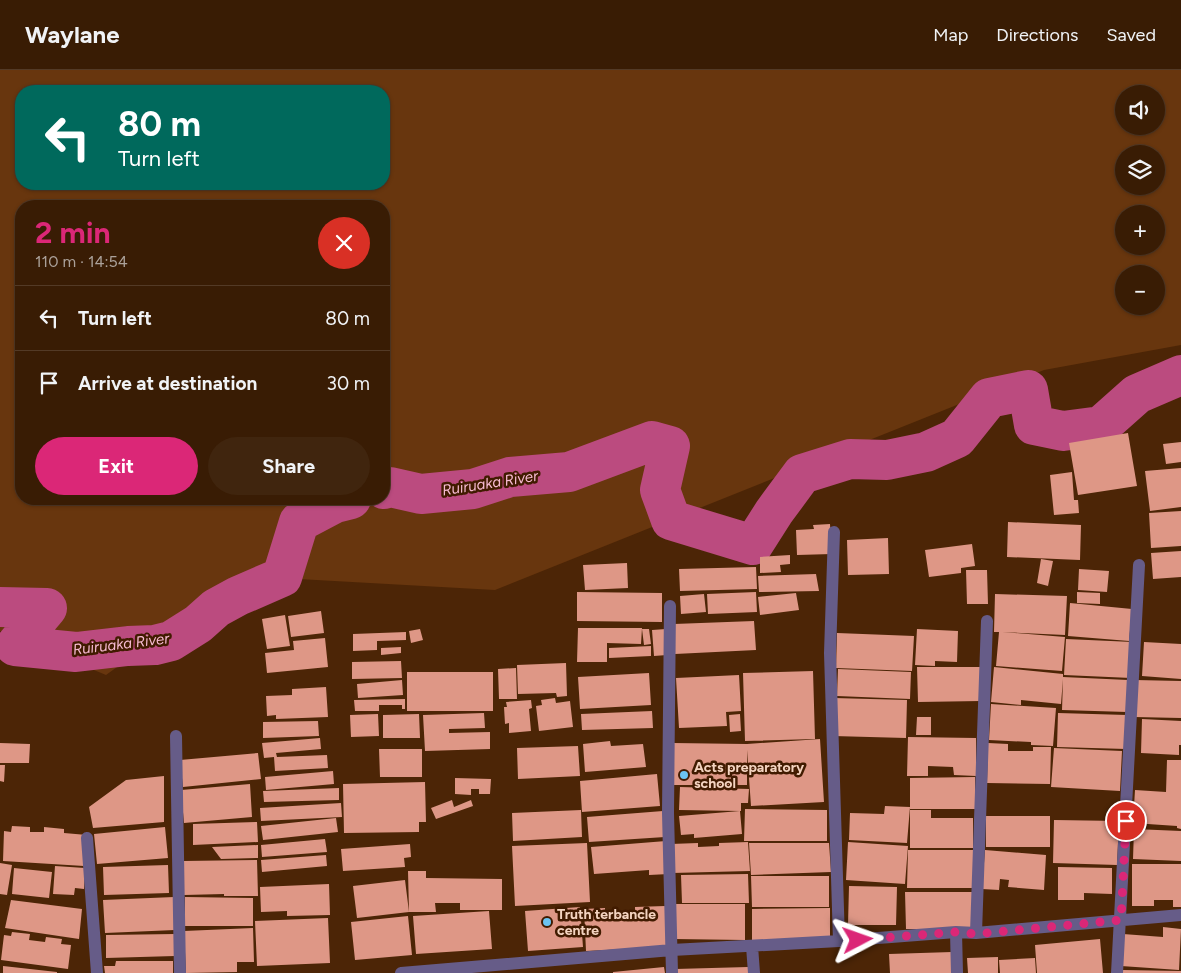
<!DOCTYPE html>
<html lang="en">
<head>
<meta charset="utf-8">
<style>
	:root { --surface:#391c04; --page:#40250e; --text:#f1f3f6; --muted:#aba19a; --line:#533a26; --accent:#db2777 }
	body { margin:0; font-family:Figtree,sans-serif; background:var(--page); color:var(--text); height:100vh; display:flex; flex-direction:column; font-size:19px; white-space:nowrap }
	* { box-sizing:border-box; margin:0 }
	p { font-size:16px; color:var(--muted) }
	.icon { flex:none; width:28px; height:28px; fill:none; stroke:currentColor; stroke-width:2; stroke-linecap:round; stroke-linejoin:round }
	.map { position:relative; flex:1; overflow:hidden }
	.side { position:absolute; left:15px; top:130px; width:375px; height:305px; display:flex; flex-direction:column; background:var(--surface); border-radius:20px; box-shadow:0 1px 4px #0004,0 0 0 1px var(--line) }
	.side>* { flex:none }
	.hud { position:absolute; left:15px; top:15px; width:375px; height:105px; border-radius:20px; box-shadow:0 1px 4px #0004,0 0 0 1px var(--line); background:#00695c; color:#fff; overflow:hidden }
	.buttons { position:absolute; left:1115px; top:15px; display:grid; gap:10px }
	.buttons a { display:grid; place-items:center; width:50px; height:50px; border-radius:50%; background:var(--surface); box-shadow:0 1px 4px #0004,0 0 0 1px var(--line); font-size:25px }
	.pin { position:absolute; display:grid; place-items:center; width:42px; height:42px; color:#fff; margin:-21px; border:2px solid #fff; border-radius:50%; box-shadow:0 1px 5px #0007 }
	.me { position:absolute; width:55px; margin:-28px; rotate:86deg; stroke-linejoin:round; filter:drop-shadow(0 0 4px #0008) }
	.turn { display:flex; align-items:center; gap:18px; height:105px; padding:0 20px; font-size:22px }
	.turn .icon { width:65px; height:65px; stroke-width:2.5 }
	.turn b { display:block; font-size:35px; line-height:42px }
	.round { display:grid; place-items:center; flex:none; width:52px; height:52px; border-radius:26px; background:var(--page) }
	.summary { display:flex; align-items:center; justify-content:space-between; height:85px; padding:0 20px }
	h1 { font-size:30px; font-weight:700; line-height:38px; color:var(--accent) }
	.action { display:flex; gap:10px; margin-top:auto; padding:10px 20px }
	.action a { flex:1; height:58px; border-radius:30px; background:var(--accent); color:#fff; font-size:20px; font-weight:700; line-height:58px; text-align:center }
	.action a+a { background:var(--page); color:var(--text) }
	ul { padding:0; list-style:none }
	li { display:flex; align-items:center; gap:15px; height:65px; padding:0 20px; border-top:1px solid var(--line) }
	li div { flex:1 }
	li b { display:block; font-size:19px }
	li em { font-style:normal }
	header { display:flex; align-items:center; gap:30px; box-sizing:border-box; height:70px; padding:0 25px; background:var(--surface); border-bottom:1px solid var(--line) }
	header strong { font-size:24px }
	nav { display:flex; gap:28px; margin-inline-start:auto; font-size:18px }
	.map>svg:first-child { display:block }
	.grass { fill:#68360e; fill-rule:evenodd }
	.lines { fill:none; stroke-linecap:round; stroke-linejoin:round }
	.river { stroke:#bb4b7f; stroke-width:40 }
	.building { fill:#de9786 }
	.lane { stroke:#665c88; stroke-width:12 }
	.street { stroke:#665c88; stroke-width:12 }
	.route { stroke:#db2777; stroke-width:9; stroke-dasharray:0 16.2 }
	.poi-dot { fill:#6bc3f2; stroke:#411b00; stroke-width:2 }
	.labels { text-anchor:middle; stroke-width:5; stroke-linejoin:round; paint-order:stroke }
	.poi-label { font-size:14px; font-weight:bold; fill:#f4d4c0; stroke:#411b00; text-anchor:start }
	.water-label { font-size:15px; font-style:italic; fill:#f7bbd2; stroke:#411b00 }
</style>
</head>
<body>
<header>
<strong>Waylane</strong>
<nav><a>Map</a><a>Directions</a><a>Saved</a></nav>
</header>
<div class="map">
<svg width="1181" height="903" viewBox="0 0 1181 903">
	<rect width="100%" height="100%" fill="#4c2506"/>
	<path class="grass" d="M0,0H1181V275L1044,300L495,520L243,506L106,605L0,561ZM21,21H384V114H21ZM1124,24H1156V56H1124ZM1124,84H1156V116H1124ZM21,136H384V429H21ZM1124,144H1156V176H1124ZM1124,204H1156V236H1124Z"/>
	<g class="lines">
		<path class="river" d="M384,419L390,417L421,424L473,419L510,407L569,402L652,371L670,376L660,420L671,450L753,475L774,442L802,404L850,389L887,390L926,382L957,368L989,328L1028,320L1034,355L1063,361L1101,356L1137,324L1181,305
			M0,537L47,538L15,576L76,582L128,576L155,575L171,571L198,554L216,538L238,526L282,507L299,452L335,433L351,429"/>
	</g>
	<path class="building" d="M1128,363L1137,416L1078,425L1069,373Z
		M1181,372V392L1166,394L1163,374Z
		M1181,398V437L1150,441L1145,401Z
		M1072,402L1074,430H1078L1079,443L1054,445L1050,405Z
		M1181,441V476L1151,478L1149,443Z
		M1008,452L1081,455L1080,490L1007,487Z
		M830,454L832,484L797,485L796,460L814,459L813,455Z
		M888,468L889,504L848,505L847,470Z
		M972,474L975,496L961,498V503L929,507L925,480Z
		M1181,481V507L1153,509L1151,483Z
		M790,485V494L780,495L781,502L760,503V487Z
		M1041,489L1053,491L1048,516L1037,513Z
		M627,493L628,518L585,520L583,495Z
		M756,497L757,519L680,521L679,499Z
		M1079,499L1109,501L1107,522L1078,520Z
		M966,500H987L988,534H967Z
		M816,504L819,521L759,522L758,506Z
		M577,522L662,523V552L577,551Z
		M756,522L757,542L708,544L707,524Z
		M1077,522L1100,523V534L1077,533Z
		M796,523L799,540L760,545L758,527Z
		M704,524L706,542L681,544L680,526Z
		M995,524L1067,526L1065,565L1002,562L1065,567L1062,601L996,596L999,562H994Z
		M1070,533L1132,539L1129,571L1068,566Z
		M321,541L324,563L291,567L288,546Z
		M285,545L290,576L267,579L262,549Z
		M754,551L756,580L675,584L674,554Z
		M578,558H642L641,574L607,573V592H577Z
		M420,559L423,570L411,573L409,561Z
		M642,559H649L651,574L644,575Z
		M666,559L667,585L654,586L652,560Z
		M917,559L958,561L957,592L935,591V596L915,595Z
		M406,562V570L377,571V580L353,581V564Z
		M837,563L914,566L912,601L836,598Z
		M325,568L328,597L267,603L265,583L294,580L293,571Z
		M1066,569L1133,572L1131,608L1064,605Z
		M1144,572L1181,574V609L1142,606Z
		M651,576V586L609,588V578Z
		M401,577V583L381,585V578Z
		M401,591L402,608L352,609V592Z
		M566,593L567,626L557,627L556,623L518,624L517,595Z
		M917,597H980L981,631L918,632Z
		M994,597L1063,604V607L1128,610L1127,642L1062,640L1063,609L1061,634L1021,630V635L991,632Z
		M516,598L517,629H499L498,599Z
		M838,599L911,602L910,629L837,626Z
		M813,601L815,669L745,671L743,603Z
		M407,602H493V641H407Z
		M649,603L651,635L580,639L578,607Z
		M739,605L741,641L726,642L727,656L679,658L676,608Z
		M402,610L403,625L358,628L357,614Z
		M1135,610L1181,611V648L1134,647Z
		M326,617L328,647L276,649V645L267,646L266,626L292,625V619Z
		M555,628L556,633L570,631L573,657L539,661L536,636L542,635L541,630Z
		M834,628L907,630L906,668L833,666Z
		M405,629V639H402V635H379V641H355L354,630Z
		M531,630L532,638L529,639L531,661L509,663V653L505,654L504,637H507L506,632Z
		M991,634L1056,638L1053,676L1031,675V672L989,670Z
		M652,641L653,658L582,660L581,644Z
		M484,643L485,658L449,659V663L490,662V679L425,681L423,645Z
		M1058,643L1127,645L1126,679L1057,677Z
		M378,644L379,666L351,667L350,645Z
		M419,644L420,668H383V645Z
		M740,644L741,661L730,662L729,645Z
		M917,647H931V665H916Z
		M1142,649L1181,651V675H1179V685L1141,683Z
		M318,651L319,666L263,668V652Z
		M908,667L976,668V706L954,705L953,697L928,696V706H907Z
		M320,668L321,679L276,683L277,687L327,685L328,698L275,701L274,687L264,688L262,673Z
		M820,669L824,732L751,736L747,680V715H673V673L747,674Z
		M610,671L611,676L643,674L646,697L585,702L583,674Z
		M0,673L30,674L29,693H0Z
		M988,673L1008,674V681H1033V677H1051L1050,714L987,713Z
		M578,676L580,706L518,709L517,678Z
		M1054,678L1122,681L1120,721L1051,717Z
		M379,679H422V707H380Z
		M258,683L261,709L183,717L180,690Z
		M1167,690H1181V759L1177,758V756L1133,753L1135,720L1166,722Z
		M0,695H5L4,712L0,711Z
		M333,701L334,714L266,720L265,707Z
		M657,704L660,736L582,742L580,711Z
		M164,706V752L93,758L89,737L126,710Z
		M975,707V739H910V708Z
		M455,708L491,709L490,724H479V719H471V725L455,724Z
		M425,712L426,752H419V762L344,763L343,714Z
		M250,714L252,747L184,753L181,720Z
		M680,717L749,719L748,733H741V741L679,740Z
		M339,718V730L264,732L263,721Z
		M452,730L454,737L471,730L473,736L436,749L431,738Z
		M341,733L342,747L261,751L260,738Z
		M885,736L910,737L907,773L849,770L850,743L884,744Z
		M745,739L827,740V771H744Z
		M581,740L582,767L513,771L512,743Z
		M910,740H931V748H973V778H910Z
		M663,741L665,767L589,772L587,747Z
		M740,741L742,764L694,768V764L681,765L679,746Z
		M986,746H1050V777H986Z
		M336,748L338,762L263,770L261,756Z
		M1054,750L1119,751L1117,795L1053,793Z
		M257,752L258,772L193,775V754Z
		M12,756L30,757V762H44V757L64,759V763L87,765L84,796L3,791L4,761L11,762Z
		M165,757L168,788L97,794L94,764Z
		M1134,759L1181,761V791L1133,789Z
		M325,769L327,782L262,787L261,775Z
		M666,771L669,804L649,805V800L594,804L591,777Z
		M748,772L750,801L672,803L671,774L698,773V777L719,776V773Z
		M848,772L908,776L905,814L846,810Z
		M587,773L590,832L515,836L512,776Z
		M749,773H829L831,802L751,805Z
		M410,774L411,787L404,788L405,797L343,801L341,779Z
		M258,775V788L221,789L212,777Z
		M908,780H973V818H907Z
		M985,780L1046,785L1044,820L1008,817L1009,810L1000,809L999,820L982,819Z
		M326,785L327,796L262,802L261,790Z
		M257,790L258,826H224V824L184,825L183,791Z
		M0,793L12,795L7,825L0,824Z
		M1132,794H1181V837H1173V830H1154V836H1132Z
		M168,795L169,823L104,825L103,797Z
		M55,796L85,798L84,819L75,818L74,825L53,824Z
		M1058,797L1112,798V824L1084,823V830H1058Z
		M14,798L52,802L49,828L12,824Z
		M408,801H426V808L502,809V840H460V833H435L436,842H409Z
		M748,804L749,833H682L681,805Z
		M751,806H829V837H752Z
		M405,810L409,842L357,848L353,816Z
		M329,814L330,845L287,846V841L261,842L260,817Z
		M849,816L897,817L896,855H848Z
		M905,822H973V859H906Z
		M174,827L175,860L105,863L103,830Z
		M185,827L253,828V856H185Z
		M11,830L82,839L79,869L5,858Z
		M674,834H745V870L674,869Z
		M665,836L667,877L586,881L584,839L605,838V845L635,843V837Z
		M580,837L583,877L528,881L525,841Z
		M830,838V870L752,871V839Z
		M489,841L492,879L416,884L413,846Z
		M408,846L412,885L355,890L351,852Z
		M328,848L330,893L257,896L255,851Z
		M1163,857L1181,859L1179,900L1121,896L1123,864L1163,867Z
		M253,858L254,892H237V902L186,903L184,861Z
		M12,862L30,864L29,870L45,872L46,867L62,869L61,874L71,875L68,899L1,890L4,865L11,866Z
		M175,864V886L106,888V865Z
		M1100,869L1103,903H1037L1035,875Z
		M952,882L953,903H890L889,884Z
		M998,887V903H968L967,888Z
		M1035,888L1036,903H1000L999,890Z
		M116,891H173V903H105L104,896H115Z
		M3,896L57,902V903H3Z
		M664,897L665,903H613V902Z
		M748,897V903H675V899Z
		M1122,900L1181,901V903H1122Z"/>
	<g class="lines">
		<path class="lane" d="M176,666L180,903
			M87,768L97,903"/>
		<path class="street" d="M834,462L830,583L839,871
			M670,536L668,743L672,903
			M956,862L957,903
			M976,863L987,551
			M752,876L754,903
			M401,903L672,880L839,871L956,862L976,863L1181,845
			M1117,903L1139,495"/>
	</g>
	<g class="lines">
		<path class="route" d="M858,870L956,862L976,864L1121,850L1126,751"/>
	</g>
	<g class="poi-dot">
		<circle cx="684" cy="705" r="5"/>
		<circle cx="547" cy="852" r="5"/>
	</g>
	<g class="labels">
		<g class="poi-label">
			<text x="694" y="702">Acts preparatory<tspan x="694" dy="16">school</tspan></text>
			<text x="557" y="849">Truth terbancle<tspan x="557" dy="16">centre</tspan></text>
		</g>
		<g class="water-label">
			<text transform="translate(490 413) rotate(-9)" y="5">Ruiruaka River</text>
			<text transform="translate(121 574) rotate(-7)" y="5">Ruiruaka River</text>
		</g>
	</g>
</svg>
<div class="buttons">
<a><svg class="icon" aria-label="sound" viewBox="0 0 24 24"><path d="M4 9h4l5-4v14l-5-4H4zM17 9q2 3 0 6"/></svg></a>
<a><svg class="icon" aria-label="layers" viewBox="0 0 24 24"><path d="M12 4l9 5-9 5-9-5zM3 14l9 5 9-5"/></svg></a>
<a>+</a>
<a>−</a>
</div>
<div class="pin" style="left:1126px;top:751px;background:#d93025"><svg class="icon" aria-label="arrive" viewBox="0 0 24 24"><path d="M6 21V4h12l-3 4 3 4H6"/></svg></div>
<svg class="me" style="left:858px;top:870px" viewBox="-20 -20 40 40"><path d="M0-17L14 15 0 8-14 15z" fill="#db2777" stroke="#fff" stroke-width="4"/></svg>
<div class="hud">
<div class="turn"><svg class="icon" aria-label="left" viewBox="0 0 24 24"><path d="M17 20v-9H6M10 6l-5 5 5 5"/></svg><div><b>80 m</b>Turn left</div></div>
</div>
<section class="side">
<div class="summary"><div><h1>2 min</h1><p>110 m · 14:54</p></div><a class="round" style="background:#d93025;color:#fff"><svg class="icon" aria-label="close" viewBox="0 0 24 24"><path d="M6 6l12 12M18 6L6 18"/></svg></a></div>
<ul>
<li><svg class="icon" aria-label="left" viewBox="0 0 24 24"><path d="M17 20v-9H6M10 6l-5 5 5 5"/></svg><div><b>Turn left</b></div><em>80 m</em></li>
<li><svg class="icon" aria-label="arrive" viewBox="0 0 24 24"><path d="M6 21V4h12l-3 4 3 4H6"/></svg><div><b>Arrive at destination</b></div><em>30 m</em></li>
</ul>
<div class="action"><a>Exit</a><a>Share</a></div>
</section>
</div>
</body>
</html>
